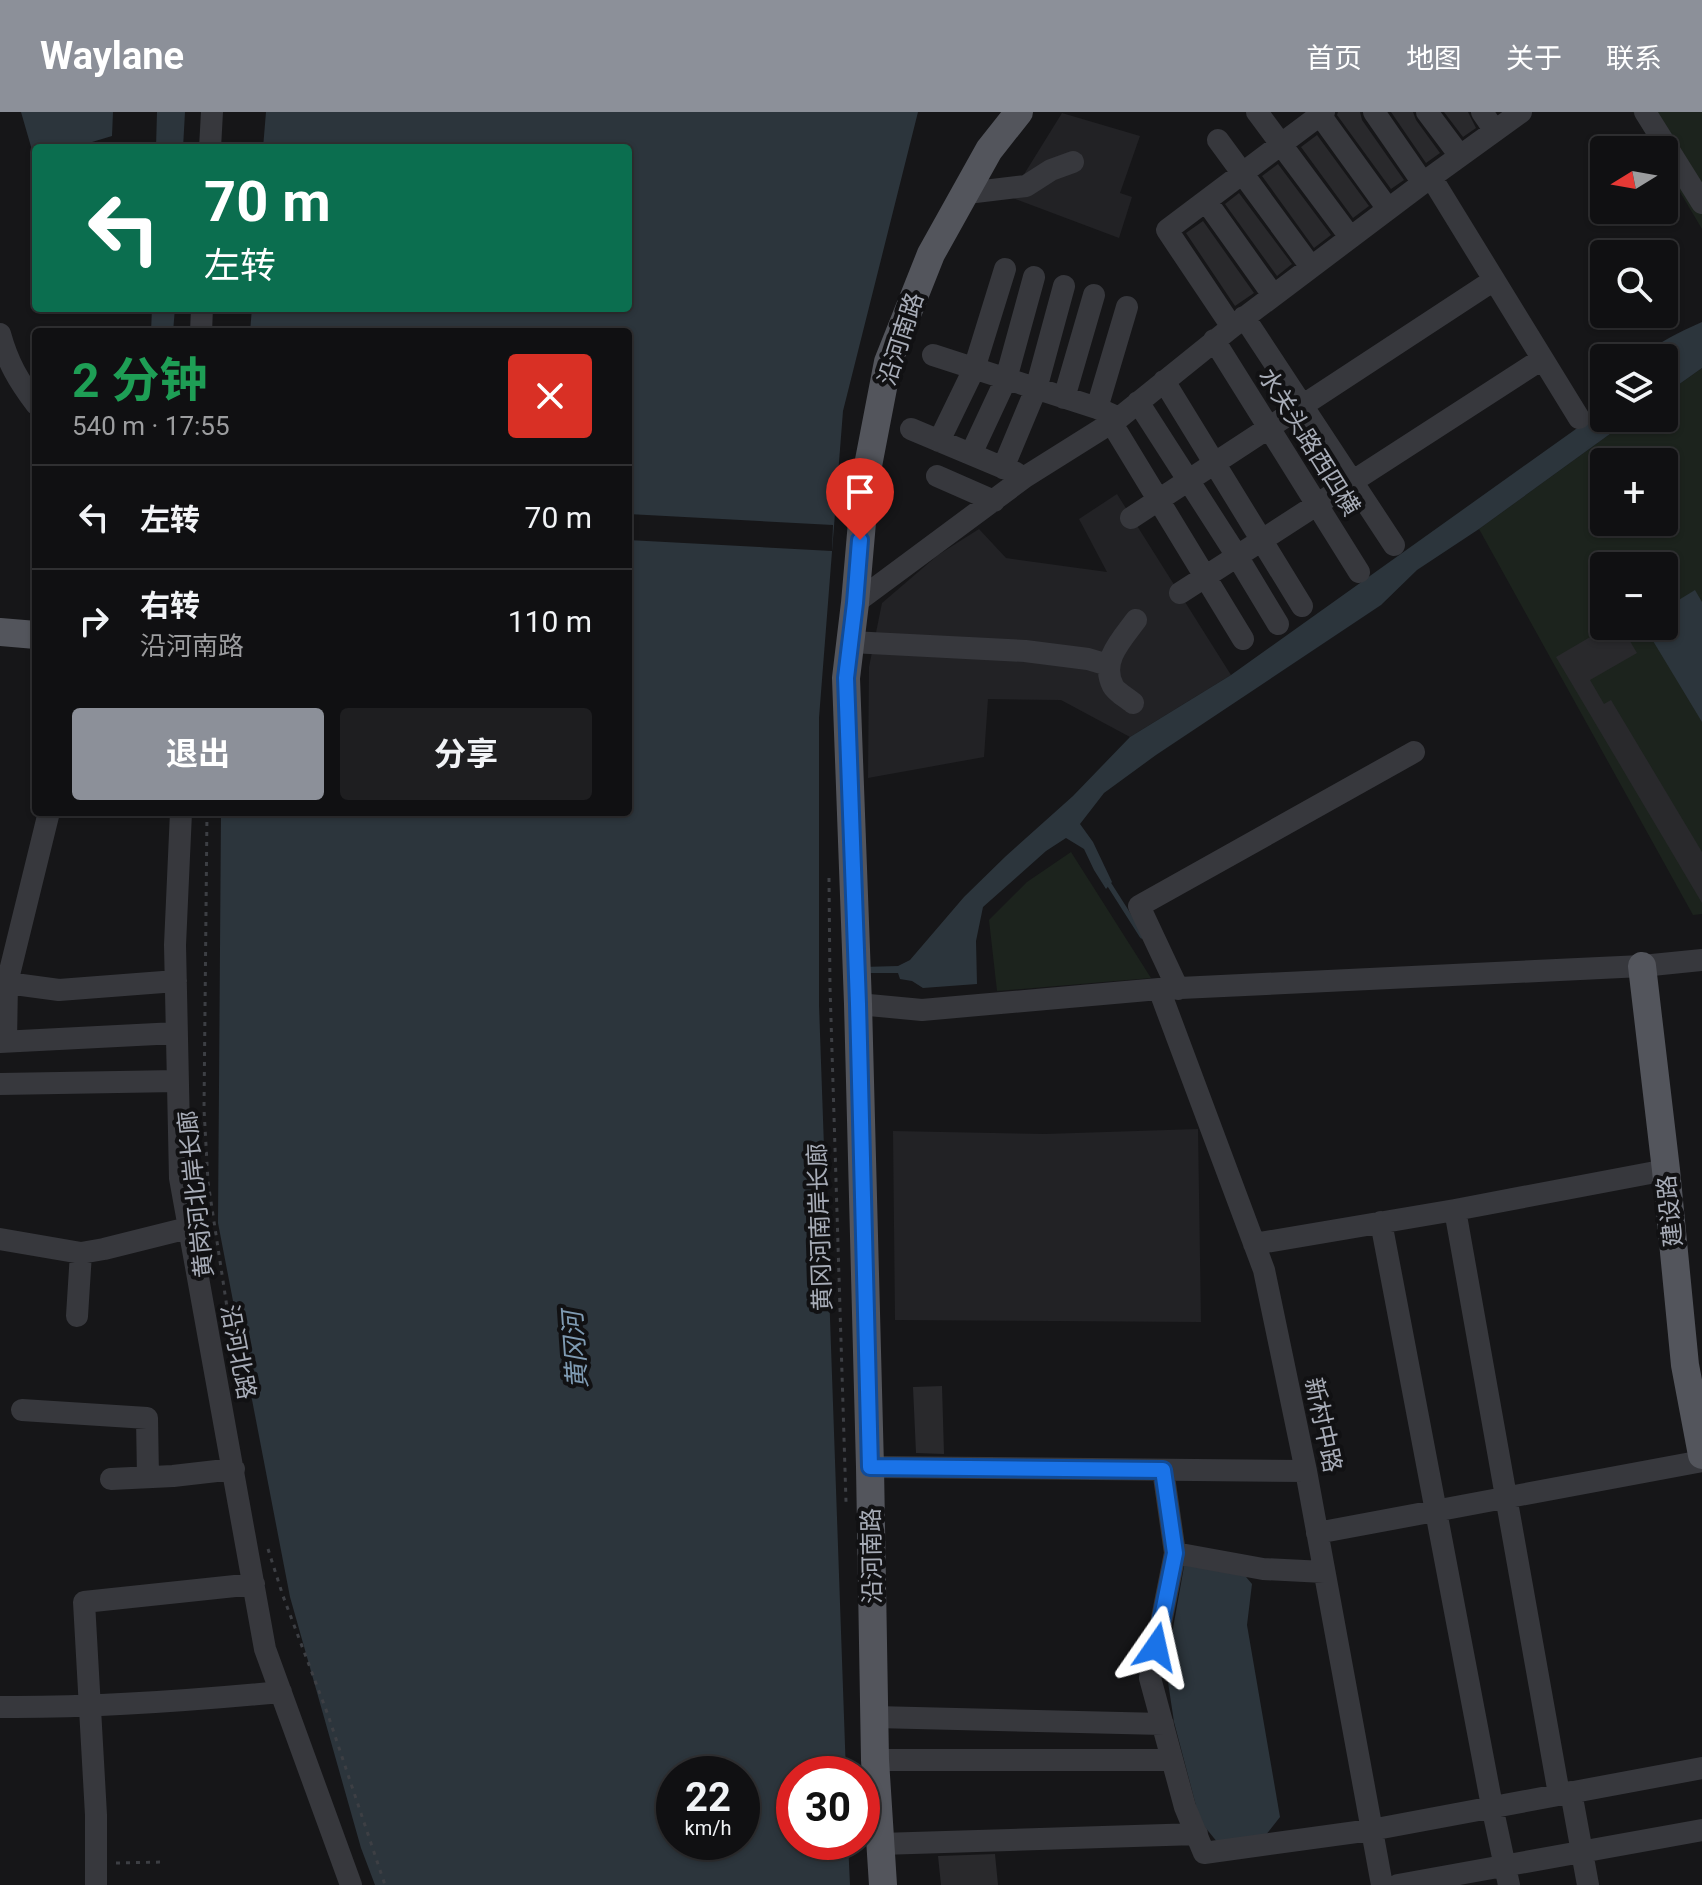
<!DOCTYPE html>
<html lang="zh">
<head>
<meta charset="utf-8">
<style>
	:root { --surface:#101012; --page:#1e1e20; --text:#f1f3f6; --muted:#9c9d9f; --line:#303032; --accent:#8c9099 }
	body { margin:0; font-family:Roboto,"Noto Sans SC",sans-serif; background:var(--page); color:var(--text); height:100vh; display:flex; flex-direction:column; font-size:30px; white-space:nowrap }
	* { box-sizing:border-box; margin:0 }
	p { font-size:26px; color:var(--muted) }
	.icon { flex:none; width:44px; height:44px; fill:none; stroke:currentColor; stroke-width:2; stroke-linecap:round; stroke-linejoin:round }
	.map { position:relative; flex:1; overflow:hidden }
	.side { position:absolute; left:32px; top:216px; width:600px; height:488px; display:flex; flex-direction:column; background:var(--surface); border-radius:8px; box-shadow:0 2px 6px #0004,0 0 0 2px var(--line) }
	.side>* { flex:none }
	.banner { position:absolute; left:32px; top:32px; width:600px; height:168px; border-radius:8px; box-shadow:0 2px 6px #0004,0 0 0 2px var(--line); background:#0b6e4f; color:#fff; overflow:hidden }
	.needle { width:52px; rotate:259deg }
	.buttons { position:absolute; left:1590px; top:24px; display:grid; gap:16px }
	.buttons a { display:grid; place-items:center; width:88px; height:88px; border-radius:8px; background:var(--surface); box-shadow:0 2px 6px #0004,0 0 0 2px var(--line); font-size:40px }
	.speed { position:absolute; left:656px; top:1644px; display:flex; gap:16px; font-size:40px; font-weight:700; text-align:center }
	.speed>* { display:grid; place-content:center; width:104px; height:104px; border-radius:50%; background:var(--surface); box-shadow:0 2px 6px #0004,0 0 0 2px var(--line); line-height:1 }
	.speed small { font-size:20px; font-weight:400 }
	.speed .limit { border:12px solid #d22; background:#fff; color:#111 }
	.pin { position:absolute; display:grid; place-items:center; width:68px; height:68px; color:#fff; margin:-82px -34px; border-radius:50% 50% 50% 0; rotate:-45deg; box-shadow:0 0 8px #0007 }
	.pin .icon { rotate:45deg }
	.me { position:absolute; width:88px; margin:-44px; rotate:11deg; stroke-linejoin:round; filter:drop-shadow(0 0 6px #0008) }
	.turn { display:flex; align-items:center; gap:28px; height:168px; padding:0 40px; font-size:36px }
	.turn .icon { width:104px; height:104px; stroke-width:2.5 }
	.turn b { display:block; font-size:56px; line-height:68px }
	.round { display:grid; place-items:center; flex:none; width:84px; height:84px; border-radius:8px; background:var(--page) }
	.overview { display:flex; align-items:center; justify-content:space-between; height:136px; padding:0 40px }
	h1 { font-size:48px; font-weight:700; line-height:60px; color:#1e9e55 }
	.action { display:flex; gap:16px; margin-top:auto; padding:16px 40px }
	.action a { flex:1; height:92px; border-radius:8px; background:var(--accent); color:#fff; font-size:32px; font-weight:700; line-height:92px; text-align:center }
	.action a+a { background:var(--page); color:var(--text) }
	ul { padding:0; list-style:none }
	li { display:flex; align-items:center; gap:24px; height:104px; padding:0 40px; border-top:2px solid var(--line) }
	li div { flex:1 }
	li b { display:block; font-size:30px }
	li em { font-style:normal }
	header { display:flex; align-items:center; gap:48px; box-sizing:border-box; height:112px; padding:0 40px; background:var(--accent); color:#fff }
	header strong { font-size:38px }
	nav { display:flex; gap:44px; margin-inline-start:auto; font-size:28px }
	.map>svg:first-child { display:block }
	.built { fill:#222225 }
	.green { fill:#1c231d; fill-rule:evenodd }
	.water { fill:#2c353c; fill-rule:evenodd }
	.pier { fill:#161618 }
	.lines { fill:none; stroke-linecap:round; stroke-linejoin:round }
	.stream { stroke:#2c353c; stroke-width:5 }
	.building { fill:#29292c }
	.path { stroke:#3d3f44; stroke-width:3; stroke-dasharray:4 6; stroke-linecap:butt }
	.minor { stroke:#37383d; stroke-width:22 }
	.major { stroke:#53555c; stroke-width:28 }
	.route-casing { stroke:#114b97; stroke-width:20 }
	.route { stroke:#1a73e8; stroke-width:14 }
	.labels { text-anchor:middle; stroke-width:8; stroke-linejoin:round; paint-order:stroke }
	.street-label { font-size:24px; fill:#a8adb8; stroke:#111113 }
	.water-label { font-size:26px; font-style:italic; fill:#7f9bb3; stroke:#111113 }
</style>
</head>
<body>
<header>
<strong>Waylane</strong>
<nav><a>首页</a><a>地图</a><a>关于</a><a>联系</a></nav>
</header>
<div class="map">
<svg width="1702" height="1773" viewBox="0 0 1702 1773">
	<rect width="100%" height="100%" fill="#161618"/>
	<path class="built" d="M1062,1L1140,24L1120,81L1132,85L1119,126L1010,85Z
		M1117,382L1231,563L1130,625L1061,588L988,587L984,645L868,666L869,555L882,491L938,443L979,417L1006,446L1107,460L1079,407Z
		M1198,1017L1201,1210L895,1208L893,1019L1045,1022Z"/>
	<path class="green" d="M1633,0H1702V117L1664,53V38H1655Z
		M1702,256V802L1693,803L1479,417L1632,306H1664V283ZM1604,350H1664V410H1604ZM1604,454H1664V514H1604Z
		M1071,740L1151,866L997,879L989,808L1027,770Z"/>
	<path class="water" d="M21,0H113L112,24L72,36H36V45H34Z
		M157,0H185L183,36H156Z
		M266,0H918L843,299L819,606V893L846,1662H794V1730H848L850,1773H375L361,1736L290,1485L218,1111L221,700H628V220H250L252,196H628V36H263ZM674,1662H742V1730H674Z
		M152,196H175L173,220H151Z
		M1702,210V256L1664,283V246H1640C1658,230 1680,220 1702,210Z
		M1604,297V306H1632L1479,417L1417,458L1381,493L1156,643L1104,681L1080,712L1093,730L1112,770L1106,777L1094,758L1084,737L1066,726L1046,739L983,795L976,829L977,872L923,876L912,869L900,867L898,861H862V855L898,854L910,848L964,785L1006,744L1073,684L1130,625L1231,563Z
		M1695,478L1702,490V610L1644,514H1664V497Z
		M1185,1449L1241,1459L1252,1472L1247,1513L1280,1705L1265,1724L1218,1731L1200,1709L1174,1610L1168,1570L1170,1533Z"/>
	<path class="pier" d="M628,402L833,413L832,439L628,428Z"/>
	<g class="lines">
		<path class="stream" d="M1107,769L1142,824"/>
	</g>
	<path class="building" d="M1338,0H1360L1362,8L1404,68L1391,77L1337,3Z
		M1391,0H1413L1416,8L1440,41L1426,51Z
		M1444,0H1468L1476,16L1463,25Z
		M1317,23L1369,94L1353,106L1301,35Z
		M1278,52L1331,123L1314,136L1262,64Z
		M1239,81L1292,152L1277,164L1225,92Z
		M1203,109L1254,181L1235,194L1186,121Z
		M1609,514H1621L1637,541L1590,568L1604,592L1611,588L1702,740V791L1556,545Z
		M942,1274L944,1342L916,1341L913,1275Z
		M995,1742L998,1773H941L938,1744Z"/>
	<g class="lines">
		<path class="path" d="M207,700L204,997L208,1070L238,1268
			M829,766L830,875L846,1390
			M268,1437L283,1484L328,1603L385,1773
			M116,1751L164,1750"/>
		<path class="minor" d="M1257,0L1350,125
			M1318,0L1388,97
			M1374,0L1423,71
			M1427,0L1460,44
			M1482,0L1495,19
			M1645,0L1702,91
			M1218,28L1311,155
			M210,36L212,0
			M1431,65L1579,306
			M967,81L1026,74L1051,58L1073,50
			M1206,89L1273,183
			M1244,205L1394,433
			M1232,215L1167,118L1324,0
			M201,220L202,196
			M0,222C8,251 18,268 36,292
			M1214,228L1359,460
			M933,243L1097,296L1119,306
			M1164,269L1302,494
			M1064,286L1094,183
			M1138,290L1237,444L1278,512
			M1097,296L1127,195
			M1111,310L1243,527
			M911,317L1016,361
			M939,329L974,257L1005,157
			M971,342L1006,267L1034,165
			M1003,356L1036,277L1064,174
			M937,364L994,389
			M1131,406L1494,168
			M1180,481L1542,247
			M855,491L1025,365L1119,306L1232,215L1423,71L1521,0
			M851,530L1025,539L1088,547L1108,553
			M1133,591C1127,586 1116,580 1113,574C1100,549 1122,527 1136,508
			M181,700L175,833L180,1066L265,1537L351,1773
			M7,871L59,878L176,869
			M1159,877L1264,1158L1306,1359L1382,1773
			M1178,877L1139,794L1414,640
			M858,892L922,898L1159,877L1642,854L1702,848
			M0,930L176,921
			M6,930L7,871L49,700
			M0,972L177,969
			M1455,1098L1559,1682
			M1381,1110L1492,1694L1509,1773
			M0,1127L81,1141
			M1254,1132L1455,1098L1666,1058
			M77,1204L81,1141L104,1137L188,1116
			M22,1298L147,1306L148,1365
			M870,1355L1306,1359
			M1163,1358L1175,1441L1150,1566L1185,1695L1204,1741L1371,1718L1702,1656
			M111,1367L173,1364L234,1357
			M1317,1421L1702,1349
			M1175,1441L1263,1457L1324,1460
			M0,1595C94,1596 187,1589 281,1580
			M875,1605L1163,1612
			M875,1648H1172
			M1571,1680L1588,1773
			M880,1732L1197,1722
			M96,1773V1703L84,1490L254,1472
			M1398,1773L1702,1718"/>
		<path class="major" d="M0,520L36,523
			M1642,854L1666,1058L1685,1253L1702,1343
			M883,1773L875,1648L870,1355L858,892L846,566L855,491L866,364L888,250L931,142L989,38L1019,0"/>
	</g>
	<g class="lines">
		<g class="route-casing">
			<path id="route" d="M860,428L855,491L846,566L858,892L870,1355L1163,1358L1175,1441L1156,1535"/>
		</g>
		<use href="#route" class="route"/>
	</g>
	<g class="labels">
		<g class="street-label">
			<text transform="translate(901 227) rotate(-72)" y="8">沿河南路</text>
			<text transform="translate(1309 330) rotate(58)" y="8">水关头路西四横</text>
			<text transform="translate(196 1082) rotate(-96)" y="8">黄岗河北岸长廊</text>
			<text transform="translate(1670 1099) rotate(-96)" y="8">建设路</text>
			<text transform="translate(820 1115) rotate(-92)" y="8">黄冈河南岸长廊</text>
			<text transform="translate(238 1240) rotate(79)" y="8">沿河北路</text>
			<text transform="translate(1323 1313) rotate(78)" y="8">新村中路</text>
			<text transform="translate(872 1444) rotate(-91)" y="8">沿河南路</text>
		</g>
		<g class="water-label">
			<text transform="translate(575 1238) rotate(-94)" y="9">黄冈河</text>
		</g>
	</g>
</svg>
<div class="buttons">
<a><svg class="needle" viewBox="-14 -14 28 28"><path d="M0-13l5 13h-10z" fill="#e53935"/><path d="M0 13l5-13h-10z" fill="#9c9d9f"/></svg></a>
<a><svg class="icon" aria-label="search" viewBox="0 0 24 24"><circle cx="10" cy="10" r="6"/><path d="M15 15l6 6"/></svg></a>
<a><svg class="icon" aria-label="layers" viewBox="0 0 24 24"><path d="M12 4l9 5-9 5-9-5zM3 14l9 5 9-5"/></svg></a>
<a>+</a>
<a>−</a>
</div>
<div class="speed"><div>22<small>km/h</small></div><div class="limit">30</div></div>
<div class="pin" style="left:860px;top:428px;background:#d93025"><svg class="icon" aria-label="arrive" viewBox="0 0 24 24"><path d="M6 21V4h12l-3 4 3 4H6"/></svg></div>
<svg class="me" style="left:1156px;top:1535px" viewBox="-20 -20 40 40"><path d="M0-17L14 15 0 8-14 15z" fill="#1a73e8" stroke="#fff" stroke-width="4"/></svg>
<div class="banner">
<div class="turn"><svg class="icon" aria-label="left" viewBox="0 0 24 24"><path d="M17 20v-9H6M10 6l-5 5 5 5"/></svg><div><b>70 m</b>左转</div></div>
</div>
<section class="side">
<div class="overview"><div><h1>2 分钟</h1><p>540 m · 17:55</p></div><a class="round" style="background:#d93025;color:#fff"><svg class="icon" aria-label="close" viewBox="0 0 24 24"><path d="M6 6l12 12M18 6L6 18"/></svg></a></div>
<ul>
<li><svg class="icon" aria-label="left" viewBox="0 0 24 24"><path d="M17 20v-9H6M10 6l-5 5 5 5"/></svg><div><b>左转</b></div><em>70 m</em></li>
<li><svg class="icon" aria-label="right" viewBox="0 0 24 24"><path d="M7 20v-9h11M14 6l5 5-5 5"/></svg><div><b>右转</b><p>沿河南路</p></div><em>110 m</em></li>
</ul>
<div class="action"><a>退出</a><a>分享</a></div>
</section>
</div>
</body>
</html>
